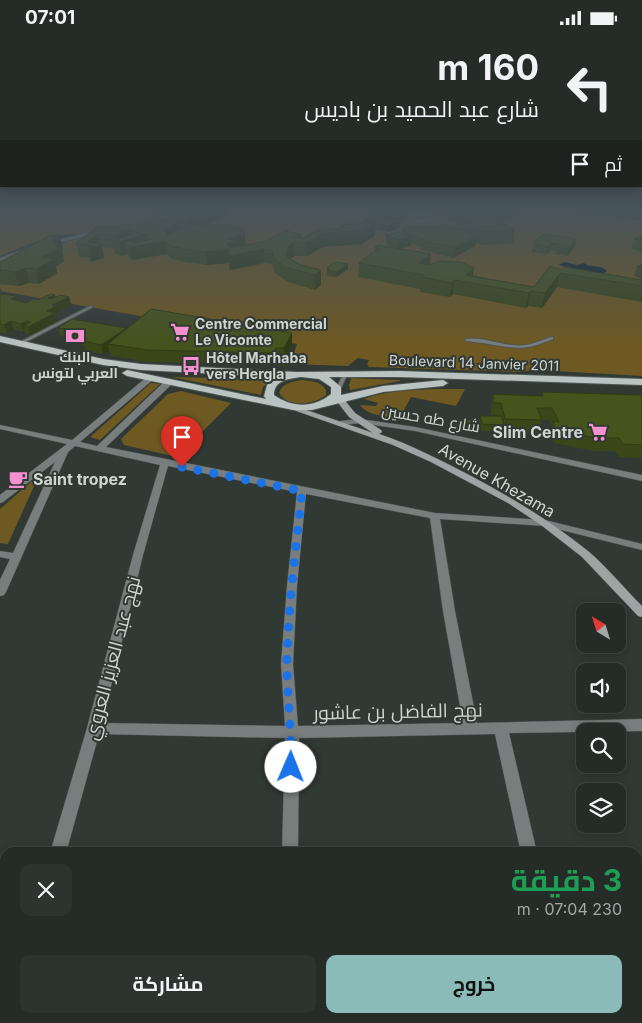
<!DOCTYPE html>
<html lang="ar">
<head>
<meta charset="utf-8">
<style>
	:root { --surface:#252b27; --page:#2d332f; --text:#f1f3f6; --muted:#a3a7a7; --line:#424744; --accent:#8bbbb9 }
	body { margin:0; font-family:Inter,Cairo,sans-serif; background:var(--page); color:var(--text); direction:rtl; height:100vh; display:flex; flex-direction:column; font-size:19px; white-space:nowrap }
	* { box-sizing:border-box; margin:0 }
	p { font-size:16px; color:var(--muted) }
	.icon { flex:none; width:28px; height:28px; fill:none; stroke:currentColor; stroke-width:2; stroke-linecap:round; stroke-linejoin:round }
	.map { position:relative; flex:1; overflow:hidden; direction:ltr }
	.panel { position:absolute; left:0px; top:812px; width:642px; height:176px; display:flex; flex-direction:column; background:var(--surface); border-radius:15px 15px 0 0; box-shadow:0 2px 12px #0003,0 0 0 1px var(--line); direction:rtl }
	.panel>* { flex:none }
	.guide { position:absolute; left:0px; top:0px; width:642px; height:152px; box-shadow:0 2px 12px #0003,0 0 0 1px var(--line); direction:rtl; background:#252b27; color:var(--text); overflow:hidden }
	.needle { width:32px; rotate:322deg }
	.fabs { position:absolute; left:576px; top:568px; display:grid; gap:10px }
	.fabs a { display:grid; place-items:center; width:50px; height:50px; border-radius:10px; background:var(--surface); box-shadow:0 2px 12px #0003,0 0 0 1px var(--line); font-size:25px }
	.pin { position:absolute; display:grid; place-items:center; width:42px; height:42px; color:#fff; margin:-51px -21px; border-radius:50% 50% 50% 0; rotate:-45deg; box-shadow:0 0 5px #0007 }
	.pin .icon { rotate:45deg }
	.me { position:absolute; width:55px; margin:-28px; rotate:1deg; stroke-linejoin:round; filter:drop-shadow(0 0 4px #0008) }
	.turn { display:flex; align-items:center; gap:18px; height:105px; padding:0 20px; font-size:22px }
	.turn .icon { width:65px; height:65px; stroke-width:2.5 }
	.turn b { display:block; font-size:35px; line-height:42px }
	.then { display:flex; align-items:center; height:48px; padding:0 20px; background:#0003; gap:10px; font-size:19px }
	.round { display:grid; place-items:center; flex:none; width:52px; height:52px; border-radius:10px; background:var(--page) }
	.summary { display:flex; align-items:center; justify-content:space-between; height:85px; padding:0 20px }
	h1 { font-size:30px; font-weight:700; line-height:38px; color:#1e9e55 }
	.primary-button { display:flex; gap:10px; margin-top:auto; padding:10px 20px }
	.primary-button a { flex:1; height:58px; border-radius:10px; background:var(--accent); color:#111; font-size:20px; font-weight:700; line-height:58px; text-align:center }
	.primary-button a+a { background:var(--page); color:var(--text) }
	.status { display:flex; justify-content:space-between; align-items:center; height:35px; padding:0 25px; background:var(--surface); direction:ltr }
	.status svg { height:14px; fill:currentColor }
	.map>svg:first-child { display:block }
	.green { fill:#6e5922 }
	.water { fill:#091f27 }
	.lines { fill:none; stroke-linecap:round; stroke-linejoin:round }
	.lane-casing { stroke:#4e5550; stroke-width:2 }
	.street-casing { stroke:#4e5550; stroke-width:1 }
	.secondary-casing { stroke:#4e5550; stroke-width:1 }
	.primary-casing { stroke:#4e5550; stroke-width:2 }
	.lane { fill:#787d7d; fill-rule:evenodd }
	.street { fill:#787d7d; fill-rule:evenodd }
	.secondary { fill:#9ca5a4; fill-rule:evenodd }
	.primary { fill:#b8c3c2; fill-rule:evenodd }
	.wall { fill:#3b4719 }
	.shaded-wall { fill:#303a14 }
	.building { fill:#45531d; stroke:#303a14 }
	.route { stroke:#1a73e8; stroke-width:9; stroke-dasharray:0 16.2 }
	.labels { text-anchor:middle; stroke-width:4; stroke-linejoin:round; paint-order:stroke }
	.far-poi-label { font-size:14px; font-weight:bold; fill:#d0d5d2; stroke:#313934; text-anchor:start }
	.far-street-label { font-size:14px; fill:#d0d5d2; stroke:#313934 }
	.street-label { font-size:16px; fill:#d0d5d2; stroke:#313934 }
	.poi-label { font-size:16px; font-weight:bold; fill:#d0d5d2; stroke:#313934; text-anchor:end }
	.near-street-label { font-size:19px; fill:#d0d5d2; stroke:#313934 }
</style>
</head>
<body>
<div class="status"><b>07:01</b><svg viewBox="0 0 49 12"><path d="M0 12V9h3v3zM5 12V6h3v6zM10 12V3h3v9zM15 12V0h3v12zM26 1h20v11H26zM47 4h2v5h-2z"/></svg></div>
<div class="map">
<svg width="642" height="988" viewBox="0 0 642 988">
	<rect width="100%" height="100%" fill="#313934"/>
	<path class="green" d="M0,174H186L149,186L77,200C59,194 18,214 0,221Z
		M191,174H565L642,186V341L537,335L517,337L369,332L367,329L369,325L358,323L348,331L290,329L297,309L0,256V233C26,222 52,210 79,203C117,192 155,189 191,174Z
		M172,342L272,344L263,352L261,360Z
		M351,343L400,345V346L350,355L349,350Z
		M301,345C311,346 321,346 326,355V360C314,370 288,373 279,358C282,348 292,347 301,345Z
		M151,348L160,349L100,405L90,402Z
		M439,354H465L456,371L411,362L399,384C387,381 367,381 360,370L376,371L378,368L364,364C388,355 414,355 439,354Z
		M181,356L231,368L177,422L124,410L121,404L168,359Z
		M39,440L8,509L0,508V474Z"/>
	<path class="water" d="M565,227L577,230L584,228C589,233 601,229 607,236L602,239L558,230Z"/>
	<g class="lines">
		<g class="lane-casing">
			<path id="lane" d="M396,174C402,174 407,177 413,179C422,181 424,178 435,183C427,189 418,188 410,183L412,180ZM415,181H426L431,183C425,187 419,185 413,182Z
				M90,271L93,272L22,309L18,308Z
				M551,302H553V304C523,317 513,313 483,308C477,307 469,307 464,305C477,300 498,309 512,310C526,312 538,307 551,302Z
				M344,337H348V338L339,357L337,358H335V357Z"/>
		</g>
		<g class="street-casing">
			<path id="street" d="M184,174H190L153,188L149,187Z
				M102,194L104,197L48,210L45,208Z
				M30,212L35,213L0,227V223Z
				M148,341H154L155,343L80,407L97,411L166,345H172V349L106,412L435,478L545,485L642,509V515L545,491L440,484L455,576L477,688L642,684V696L509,698L537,818H521L495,699L299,703L298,818H282L285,703L99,699L66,818H50L87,693L133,520L160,430L75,411L68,417L6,557L4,560L0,561V545L10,524L0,522V516L13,518L55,427L3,467L0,468V460L67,409L0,394V390L72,405ZM168,431L297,457L287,551L281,629L285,691L102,688L143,520ZM306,459L430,483L443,576L463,688L298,691L293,629L297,551Z
				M360,384L415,392L642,440V446L415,396L360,388L341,390L337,388L341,386Z
				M5,977V984H20L19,988H1Z
				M278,984H296V988H278Z
				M557,984H575L576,988H558Z"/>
		</g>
		<g class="secondary-casing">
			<path id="secondary" d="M333,358H339L355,378L381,395L382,397L379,399C412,410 442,426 473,442C514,464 552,487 588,516C608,533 624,553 642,571V582L638,581L582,522L541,490L508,468L431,427L393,410L285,372L289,370H292L373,398L349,382L332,360Z"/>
		</g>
		<g class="primary-casing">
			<path id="primary" d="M0,301L103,324L141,329L296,337L399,336L642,344V350L399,342H329L341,352V360L383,351L443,345L448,348L443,351L383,357L312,375H293L127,341L122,338L127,335L266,364L264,361L267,350L277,342L141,335L103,330L0,307ZM301,342L319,344L331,352V359C314,373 292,373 274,360C274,345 289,344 301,342Z"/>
		</g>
		<use href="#lane" class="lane"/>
		<use href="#street" class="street"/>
		<use href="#secondary" class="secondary"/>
		<use href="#primary" class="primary"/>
	</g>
	<path class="wall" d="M154,174H171L172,179L157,181L154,176Z
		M351,174H406V184L400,185V192L388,197L375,195V200L362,209L323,212L307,221H294L290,224L301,230L321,235V250L315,255L288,247L275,238L272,229L264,228L230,235L229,228L207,230L185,227L170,223L167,219L132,225L127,219L122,221L115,219L114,213L102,212L104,223L91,227L90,223L79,222L76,208L98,191H124L164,184L230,179L202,192L246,210L301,199V203L381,183V180L372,179L371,176L352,175Z
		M418,174H519L518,180L512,181L511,184L501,185L504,189L515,195L513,208L482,210L476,207L475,211L453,223L420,215V212L411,208V211L400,214L431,219L430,230L473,241L534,252L561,235L642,245V267L557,252L542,273L528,271L526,273L453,259L450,262L420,257V254L358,242L359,228L375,217V212L394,213L386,209V200L401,198V195H461L454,191L455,187L447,186L448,184L445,182L446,177L443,175L428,177Z
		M600,174H606L631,175L630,179H624V181L604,179L605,177L599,176Z
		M642,202V217L631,213L634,203Z
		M534,206L575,211L567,221L555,219L556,216L550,215L547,219L532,217Z
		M63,214L62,215L64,226L56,231L57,238L39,249L29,248L19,251L0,249V227Z
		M348,229V234L336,242L327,241V233L329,232V231Z
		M642,230V244L634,241L637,231Z
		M0,252L2,257L1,258V259L17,261L18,266L26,268L38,265L55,260L56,262H69L71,270L57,277L58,279L56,281L57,286L30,300L26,299L25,297H24L14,295L7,298L0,297Z
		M58,293H127V294L292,298V310L285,323L288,326L287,331H279L280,324H277L275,329L149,327L111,321L109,315L103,319L85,315L84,311L73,308L72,303L60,301Z
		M542,357L642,360V423L619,422L615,416H594L554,408L550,399L552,391L549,385H542L539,398L481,396L479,387L480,381H499L491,380V372L493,359L541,361Z
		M472,385L470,392L464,391V388Z"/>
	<path class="shaded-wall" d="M156,174H171L172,179L157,181Z
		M213,174H229L230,179L188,198L187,186Z
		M405,174H406V184L400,185V192L388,197V191L397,187L398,179Z
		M428,174H443V175L428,177Z
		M495,174H519L518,180L512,181L511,184L494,186Z
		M391,179L390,186H385V180Z
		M179,184L180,197L168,207L166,194L175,186Z
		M375,187V200L362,209L323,212L307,221V207L323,199Z
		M129,195L130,204L144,199L145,209L166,206L167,219L132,225L130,212L125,207L127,219L122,221L120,207L116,206L115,200L121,196Z
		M98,198L100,210H102L104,223L91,227L88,213L94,212L87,207Z
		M245,198L246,211L264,214V228L230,235L228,214L229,228L207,230L206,217L230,204Z
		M301,199V207L294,202Z
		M60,201L63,214L62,215L64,226L56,231L57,238L39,249L36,234L52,205Z
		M411,202V211L398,214V205Z
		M476,202L475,211L453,223L454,213Z
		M576,204L575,211L567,221L568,214Z
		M294,207V221L289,225L286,219L288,211Z
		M551,208L550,215L547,219L548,212Z
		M431,219L429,233L419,228Z
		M348,229V234L336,242V237Z
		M26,233L29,248L19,251L15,237Z
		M474,233L472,247L466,240Z
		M321,235V250L315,255V240Z
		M560,238L557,252L542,273L545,258Z
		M454,245L453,259L450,262L452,248Z
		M531,256L528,271L526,273L529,258Z
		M55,260L57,268L69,262L71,270L57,277L58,279L56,281L57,286L30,300L28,292L24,291L25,297H24L21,289L27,286L29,291L47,276L48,263Z
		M17,261L19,269L11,264Z
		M11,286L14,295L7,298L4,290Z
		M127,293L128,302L108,309L109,315L103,319L101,310Z
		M292,298V310L284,324V313Z
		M276,313L277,324L275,329L274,318Z"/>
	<path class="building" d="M187,174H213L187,186L179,184L175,186L178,187L166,194L167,200H170L180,193L186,194L187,191L196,190L202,192L220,189L237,191L245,198L230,204L235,207L227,208L230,213L263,207L286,196L301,199L294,202L301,204L314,197L341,193V191L348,188L360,189L365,186L375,187L363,195L323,199L307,207H294L288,211L286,219L288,223L301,230L321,235L315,240L287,233L274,224L272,215L264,214L229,221L228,214L206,217L183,214L168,210L166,206L130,212L125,207L132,206L135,208L149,205L144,200H148L144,199L120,207L113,205L138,198L129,195L121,196L120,198L115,200L98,198L87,207L102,210L88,213L93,211L76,208L98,191H124L158,183L164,184Z
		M381,174H405L403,176L406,177L398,179L400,180L397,184L391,179L385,180L381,177L384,176Z
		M450,174H483L487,175L485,178L479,179L492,181L504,187H500L515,195L483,197L475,193L481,192L456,179L459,175Z
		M606,174H629L631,175L625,174V177L606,175Z
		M373,182L400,185L388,191L365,185Z
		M443,190L468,197L476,202L454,213L420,205L423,204L401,195L412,191L434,192Z
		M399,197L411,202L398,205L386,200Z
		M544,199L576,204L568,214L557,212L559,209L551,208L548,212L534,209L537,206H534Z
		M51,200L60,201L52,205L57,206L52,208L59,209L55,211L61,212L43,222L54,224L36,234L26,233L15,237L0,235V227Z
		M642,202V207L634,203Z
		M378,210L431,219L419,228L430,230L438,226L461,227L474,233L466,240L534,252L550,231L561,235L564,232L642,245V251L560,238L545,258L531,256L529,258L454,245L452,248L421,242L424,240L359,228L379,213L375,212Z
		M335,227L348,229L336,237L327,235L329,234L327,233L330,231H329Z
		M642,230V233L637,231Z
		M0,259L17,261L11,264L26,268L33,264L38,265L51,259L55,260L48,263L52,264L60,260L69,262L52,270L56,271L47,276L55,278L28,292L24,291L31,287L27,286L21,289L11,286L4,290L0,289Z
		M151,274L292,298L284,313H276L274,318L147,315L108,309Z
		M72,284L127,293L101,310L83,306L87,304L72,299L77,296L58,293Z
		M280,322L288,323L287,328H279Z
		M542,357L642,360V410L623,409L619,403H597L556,396L553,386L559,387L552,373H537L542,385L505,384L501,368H493V359L543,361Z
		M480,381H502L504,390L482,389Z
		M466,384L472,385L471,389L464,388Z"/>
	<linearGradient id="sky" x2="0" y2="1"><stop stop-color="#1b1f1d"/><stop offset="0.56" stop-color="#48545c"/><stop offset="1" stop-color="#48545c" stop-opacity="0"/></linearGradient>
	<rect width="642" height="312" fill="url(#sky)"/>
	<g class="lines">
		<path class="route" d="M182,432L302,456C296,513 288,571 287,628C287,663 292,697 291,732"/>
	</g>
	<defs>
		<g id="supermarket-bare" transform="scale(1.5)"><path d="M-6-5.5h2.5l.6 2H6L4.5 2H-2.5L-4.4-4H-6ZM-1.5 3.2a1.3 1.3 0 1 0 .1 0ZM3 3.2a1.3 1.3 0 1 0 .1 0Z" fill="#f790ce" stroke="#313934" stroke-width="2.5" paint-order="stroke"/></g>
		<g id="bank-bare" transform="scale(1.5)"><path d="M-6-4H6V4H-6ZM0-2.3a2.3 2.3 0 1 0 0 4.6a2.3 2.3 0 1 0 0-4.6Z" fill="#f790ce" stroke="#313934" stroke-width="2.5" paint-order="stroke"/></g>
		<g id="bus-bare" transform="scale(1.5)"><path d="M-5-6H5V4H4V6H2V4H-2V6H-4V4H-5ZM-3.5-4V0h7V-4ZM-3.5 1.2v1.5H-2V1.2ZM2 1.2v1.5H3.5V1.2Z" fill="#f790ce" stroke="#313934" stroke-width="2.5" paint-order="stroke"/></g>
		<g id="cafe-bare" transform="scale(1.5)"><path d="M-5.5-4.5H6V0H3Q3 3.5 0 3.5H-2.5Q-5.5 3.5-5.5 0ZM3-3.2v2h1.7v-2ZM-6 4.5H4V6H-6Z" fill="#f790ce" stroke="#313934" stroke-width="2.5" paint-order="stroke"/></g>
	</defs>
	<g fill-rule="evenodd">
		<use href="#supermarket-bare" x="180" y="297"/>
		<use href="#bank-bare" x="75" y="301"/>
		<use href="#bus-bare" x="191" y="331"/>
		<use href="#supermarket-bare" x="598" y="397"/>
		<use href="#cafe-bare" x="18" y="444"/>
	</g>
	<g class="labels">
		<g class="far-poi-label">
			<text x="195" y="294">Centre Commercial<tspan x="195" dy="16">Le Vicomte</tspan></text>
			<text x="75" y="327" text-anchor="middle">البنك<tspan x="75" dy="16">العربي لتونس</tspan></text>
			<text x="206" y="328">Hôtel Marhaba<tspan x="206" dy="16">vers Hergla</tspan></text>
		</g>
		<g class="far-street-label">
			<text transform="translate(474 328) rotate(2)" y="5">Boulevard 14 Janvier 2011</text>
		</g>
		<g class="street-label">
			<text transform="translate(431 383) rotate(10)" y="6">شارع طه حسين</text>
			<text transform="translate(497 445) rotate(30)" y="6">Avenue Khezama</text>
		</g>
		<g class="poi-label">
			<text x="583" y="403">Slim Centre</text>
			<text x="33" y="450" text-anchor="start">Saint tropez</text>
		</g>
		<g class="near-street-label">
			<text transform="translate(112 623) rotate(-75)" y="7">نهج عبد العزيز العروي</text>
			<text transform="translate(398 676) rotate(-1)" y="7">نهج الفاضل بن عاشور</text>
		</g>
	</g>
</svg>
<div class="fabs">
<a><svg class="needle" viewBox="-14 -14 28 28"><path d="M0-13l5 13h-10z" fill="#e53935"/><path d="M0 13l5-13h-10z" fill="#a3a7a7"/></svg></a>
<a><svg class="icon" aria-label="sound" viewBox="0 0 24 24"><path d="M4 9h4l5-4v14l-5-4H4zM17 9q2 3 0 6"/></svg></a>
<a><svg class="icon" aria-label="search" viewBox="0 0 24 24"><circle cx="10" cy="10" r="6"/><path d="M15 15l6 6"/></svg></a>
<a><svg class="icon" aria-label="layers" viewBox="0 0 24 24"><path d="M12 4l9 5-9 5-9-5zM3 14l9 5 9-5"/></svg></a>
</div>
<div class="pin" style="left:182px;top:432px;background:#d93025"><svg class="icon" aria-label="arrive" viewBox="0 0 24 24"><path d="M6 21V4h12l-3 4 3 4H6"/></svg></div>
<svg class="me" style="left:291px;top:732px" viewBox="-20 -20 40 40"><circle r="19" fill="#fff"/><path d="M0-13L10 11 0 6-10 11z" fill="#1a73e8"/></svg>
<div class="guide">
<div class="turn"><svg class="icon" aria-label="left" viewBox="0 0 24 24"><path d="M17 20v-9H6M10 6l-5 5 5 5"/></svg><div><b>160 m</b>شارع عبد الحميد بن باديس</div></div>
<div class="then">ثم<svg class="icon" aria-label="arrive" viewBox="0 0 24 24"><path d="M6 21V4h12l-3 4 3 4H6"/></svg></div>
</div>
<section class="panel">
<div class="summary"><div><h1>3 دقيقة</h1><p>230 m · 07:04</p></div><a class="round"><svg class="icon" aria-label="close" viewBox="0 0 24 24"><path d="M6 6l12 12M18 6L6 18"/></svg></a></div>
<div class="primary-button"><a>خروج</a><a>مشاركة</a></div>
</section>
</div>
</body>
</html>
